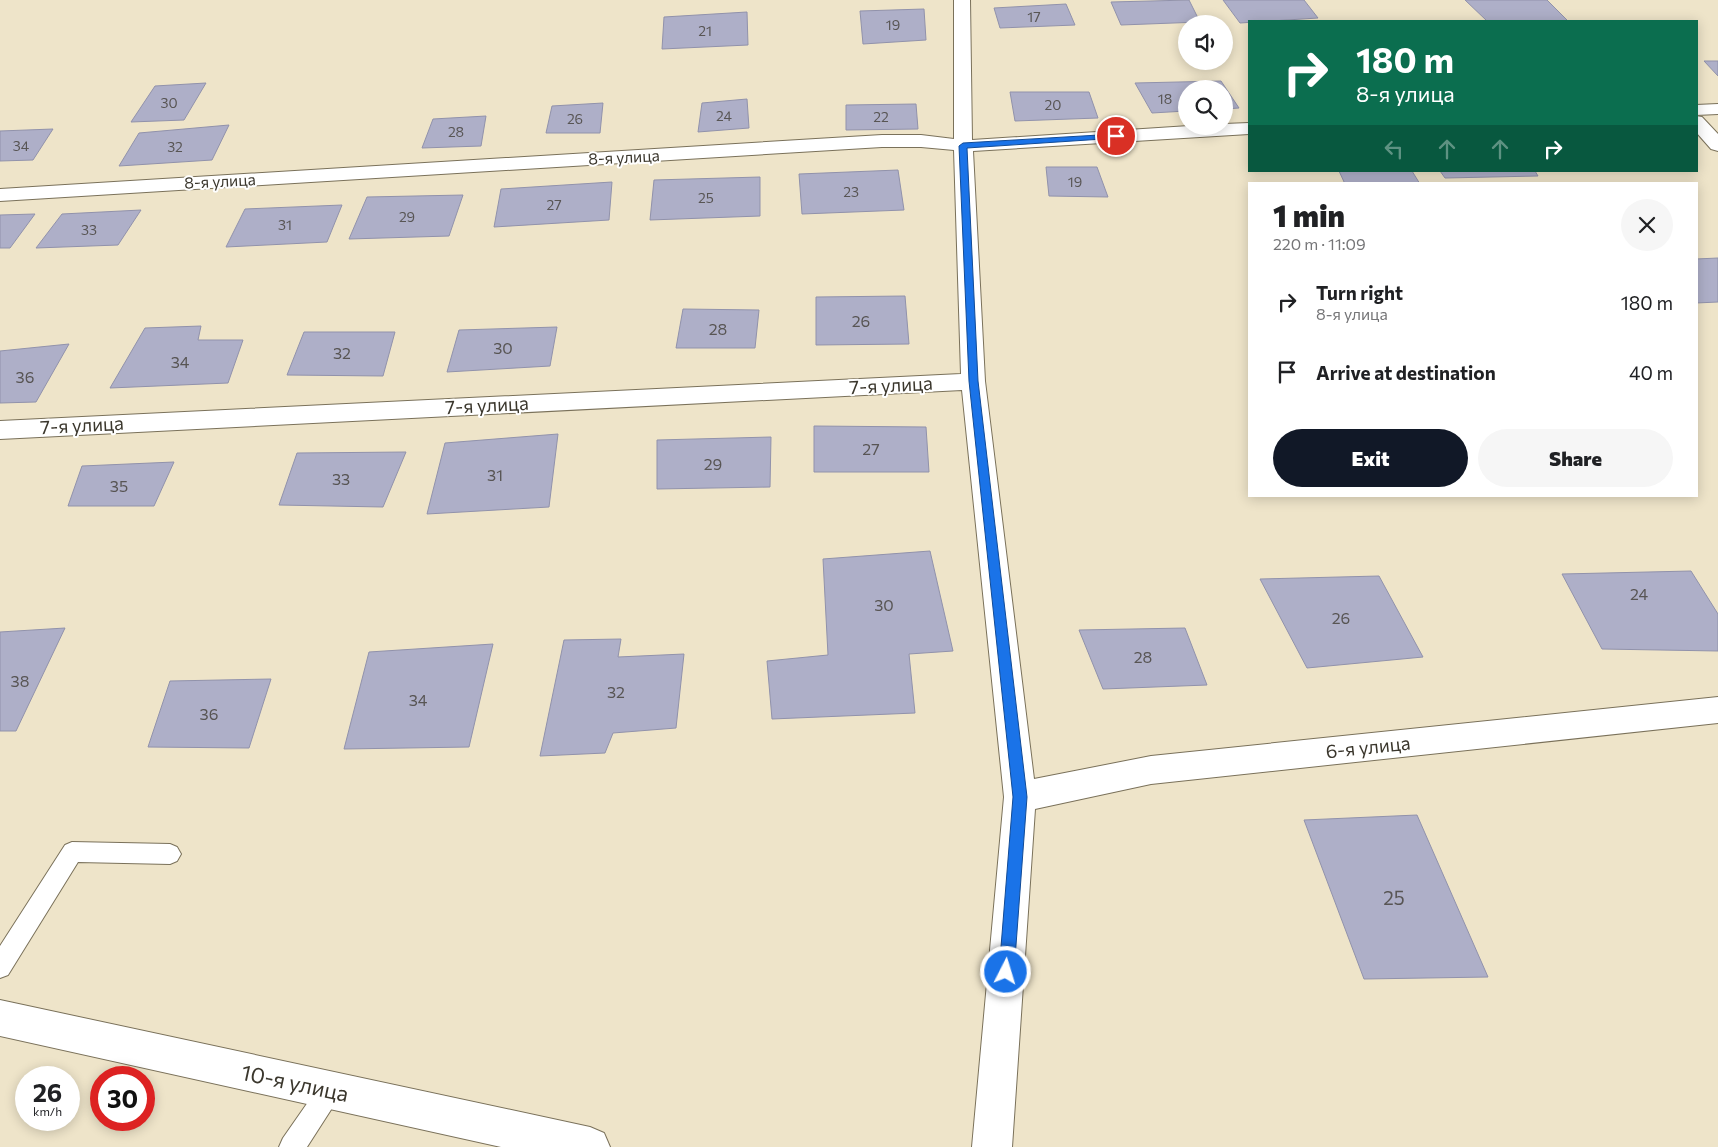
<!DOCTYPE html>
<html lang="en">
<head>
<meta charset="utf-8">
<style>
	:root { --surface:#fff; --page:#f6f6f6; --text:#202124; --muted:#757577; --accent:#111827 }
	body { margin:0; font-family:Commissioner,sans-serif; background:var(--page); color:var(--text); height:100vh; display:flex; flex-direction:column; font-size:19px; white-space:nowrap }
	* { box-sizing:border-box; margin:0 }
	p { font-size:16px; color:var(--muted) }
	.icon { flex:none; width:28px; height:28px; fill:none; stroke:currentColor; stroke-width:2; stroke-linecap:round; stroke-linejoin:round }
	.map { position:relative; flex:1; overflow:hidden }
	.panel { position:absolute; left:1248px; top:182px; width:450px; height:315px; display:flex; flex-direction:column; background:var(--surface); border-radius:0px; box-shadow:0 2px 12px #0003 }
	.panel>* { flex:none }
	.guide { position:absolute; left:1248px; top:20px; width:450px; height:152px; border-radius:0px; box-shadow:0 2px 12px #0003; background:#0b6e4f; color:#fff; overflow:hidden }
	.fabs { position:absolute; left:1178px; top:15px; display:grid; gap:10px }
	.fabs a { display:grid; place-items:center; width:55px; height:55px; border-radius:50%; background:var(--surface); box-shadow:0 2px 12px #0003; font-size:25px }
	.speed { position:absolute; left:15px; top:1066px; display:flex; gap:10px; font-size:25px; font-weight:700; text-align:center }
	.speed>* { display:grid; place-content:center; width:65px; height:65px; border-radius:50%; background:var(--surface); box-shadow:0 2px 12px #0003; line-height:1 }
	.speed small { font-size:12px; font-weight:400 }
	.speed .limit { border:8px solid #d22; background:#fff; color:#111 }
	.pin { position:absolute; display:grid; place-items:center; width:42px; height:42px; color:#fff; margin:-21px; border:2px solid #fff; border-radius:50%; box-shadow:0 1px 5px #0007 }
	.me { position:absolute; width:55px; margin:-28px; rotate:5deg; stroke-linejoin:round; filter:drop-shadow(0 0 4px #0008) }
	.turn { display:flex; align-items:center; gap:18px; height:105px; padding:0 25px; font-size:22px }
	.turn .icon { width:65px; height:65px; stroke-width:2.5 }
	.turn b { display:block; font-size:35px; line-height:42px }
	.lanes { display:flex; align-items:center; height:48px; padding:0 25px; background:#0003; justify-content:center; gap:25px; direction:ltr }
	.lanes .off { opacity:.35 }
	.round { display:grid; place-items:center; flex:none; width:52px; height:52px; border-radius:26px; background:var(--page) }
	.headline { display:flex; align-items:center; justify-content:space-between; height:85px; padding:0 25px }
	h1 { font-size:30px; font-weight:800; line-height:38px }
	.action { display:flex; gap:10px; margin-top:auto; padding:10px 25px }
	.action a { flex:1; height:58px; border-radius:30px; background:var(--accent); color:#fff; font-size:20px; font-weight:800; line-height:58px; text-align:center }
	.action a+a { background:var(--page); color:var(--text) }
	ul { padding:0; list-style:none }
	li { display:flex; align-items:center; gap:15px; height:70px; padding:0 25px }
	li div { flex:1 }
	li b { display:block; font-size:19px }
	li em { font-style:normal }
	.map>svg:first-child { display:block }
	.building { fill:#aeafc8; stroke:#9192ab }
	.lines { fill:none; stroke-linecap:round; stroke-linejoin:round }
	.service-casing { stroke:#7a715a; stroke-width:2 }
	.minor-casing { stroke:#7a715a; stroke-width:2 }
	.tertiary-casing { stroke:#7a715a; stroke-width:2 }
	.service { fill:#fff; fill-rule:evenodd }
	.minor { fill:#fff; fill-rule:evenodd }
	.tertiary { fill:#fff; fill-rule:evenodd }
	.route { fill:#1a73e8; stroke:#114b97 }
	.labels { text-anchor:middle; stroke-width:4; stroke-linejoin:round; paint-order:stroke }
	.far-number-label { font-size:14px; fill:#585554 }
	.far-street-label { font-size:16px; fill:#3b372d; stroke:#fff }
	.number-label { font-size:16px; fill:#585554 }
	.street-label { font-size:19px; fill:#3b372d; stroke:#fff }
	.near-number-label { font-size:19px; fill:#585554 }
	.near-street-label { font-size:22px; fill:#3b372d; stroke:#fff }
</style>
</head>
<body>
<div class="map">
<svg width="1718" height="1147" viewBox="0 0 1718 1147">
	<rect width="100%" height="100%" fill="#eee4c9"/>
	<path class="building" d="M1189,0L1200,22L1121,25L1111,2Z
		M1223,0H1304L1318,18L1240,23Z
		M1465,0H1547L1568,21H1487Z
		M1066,4L1075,25L1000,28L994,8Z
		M924,9L926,40L863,44L860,11Z
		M747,12L748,45L662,49L664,17Z
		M1704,61H1718V76Z
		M1221,81L1239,108L1224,109V89H1186V111L1152,113L1135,83Z
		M206,83L184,120L131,122L155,86Z
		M1010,92H1089L1098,118L1015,121Z
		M747,99L749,128L698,132L702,103Z
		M603,103L600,133H546L552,106Z
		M916,104L918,129L846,130V105Z
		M486,116L481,146L422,148L433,119Z
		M229,125L212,160L119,166L139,133Z
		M53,129L33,160L0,161V131Z
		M1046,167H1097L1108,197L1049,196Z
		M898,170L904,210L802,214L799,174Z
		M1339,171H1412L1420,184H1345Z
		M1440,171H1535L1538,176L1445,178Z
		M760,177V216L650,220L654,180Z
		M612,182L609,220L494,227L501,189Z
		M463,195L449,236L349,239L367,197Z
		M342,205L327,242L226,247L245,209Z
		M141,210L118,245L36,248L62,214Z
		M35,214L10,248H0V215Z
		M1718,258V302L1696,303V259Z
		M905,296L909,344L816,345V297Z
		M683,309L759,310L755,348H676Z
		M201,326L198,340H243L228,383L110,388L145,328Z
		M557,327L550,366L447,372L459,330Z
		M304,332H395L383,376L287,375Z
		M69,344L36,402L0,403V351Z
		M814,426L926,427L929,472H814Z
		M558,434L549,507L427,514L445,443Z
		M771,437L770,487L657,489V440Z
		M406,452L383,507L279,505L297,453Z
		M174,462L154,506H68L82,466Z
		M930,551L953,651L909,654L915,713L772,719L767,661L828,655L823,559Z
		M1691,571L1718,614V651L1602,649L1562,574Z
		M1379,576L1423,657L1307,668L1260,579Z
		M65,628L16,731H0V632Z
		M1185,628L1207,685L1103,689L1079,630Z
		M621,639L618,657L684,654L676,728L613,733L605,753L540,756L564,640Z
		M493,644L469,747L344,749L369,652Z
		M271,679L249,748L148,747L170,681Z
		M1417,815L1488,977L1364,979L1304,820Z"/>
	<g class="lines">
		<g class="service-casing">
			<path id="service" d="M72,842L170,844L177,847L181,854L177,861L170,864L78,862L8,975L0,978V946L65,845Z
				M331,1079L340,1082L343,1091L307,1147H279L283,1138L322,1082Z"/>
		</g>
		<g class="minor-casing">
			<path id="minor" d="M954,0H970L972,140L1189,126H1224V124L1249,123V134L973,151L985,381L1034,779L1151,756L1718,697V723L1151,784L1035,809L1012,1147H972L1004,797L962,390L0,439V421L961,374L954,150L921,147H882L0,201V189L882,135H921L954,139Z
				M1718,104V114L1696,115V105Z
				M1696,116L1702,117L1718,134V151L1711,149L1696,132Z"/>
		</g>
		<g class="tertiary-casing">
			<path id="tertiary" d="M0,1000L590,1127L604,1133L610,1147H501L0,1036Z"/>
		</g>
		<use href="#service" class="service"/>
		<use href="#minor" class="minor"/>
		<use href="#tertiary" class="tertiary"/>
	</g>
	<path class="route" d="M1116,134L1119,136L1118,138L967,148L978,381L1027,797L1014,972L1011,977L1006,979L1001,977L999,972L1013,797L969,381L959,146L963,143Z"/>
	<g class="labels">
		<g class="far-number-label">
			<text x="1034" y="22">17</text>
			<text x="893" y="30">19</text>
			<text x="705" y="36">21</text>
			<text x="1165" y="104">18</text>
			<text x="169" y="108">30</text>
			<text x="1053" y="110">20</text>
			<text x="724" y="121">24</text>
			<text x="881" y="122">22</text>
			<text x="575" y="124">26</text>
			<text x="456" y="137">28</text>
			<text x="21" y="151">34</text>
			<text x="175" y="152">32</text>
			<text x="1075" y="187">19</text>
			<text x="851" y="197">23</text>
			<text x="706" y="203">25</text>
			<text x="554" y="210">27</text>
			<text x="407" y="222">29</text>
			<text x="285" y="230">31</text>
			<text x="89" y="235">33</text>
		</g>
		<g class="far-street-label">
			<text transform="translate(624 157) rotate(-3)" y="6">8-я улица</text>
			<text transform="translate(220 181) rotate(-3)" y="6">8-я улица</text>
		</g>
		<g class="number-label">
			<text x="861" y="327">26</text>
			<text x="718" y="335">28</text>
			<text x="503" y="354">30</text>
			<text x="342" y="359">32</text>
			<text x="180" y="368">34</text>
			<text x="25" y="383">36</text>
			<text x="871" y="455">27</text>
			<text x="713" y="470">29</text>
			<text x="495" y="481">31</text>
			<text x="341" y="485">33</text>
			<text x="119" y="492">35</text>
			<text x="1639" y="600">24</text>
			<text x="884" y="611">30</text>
			<text x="1341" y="624">26</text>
			<text x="1143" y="663">28</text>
			<text x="20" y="687">38</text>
			<text x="616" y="698">32</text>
			<text x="418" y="706">34</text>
			<text x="209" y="720">36</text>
		</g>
		<g class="street-label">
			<text transform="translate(891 385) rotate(-3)" y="7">7-я улица</text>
			<text transform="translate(487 405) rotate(-3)" y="7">7-я улица</text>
			<text transform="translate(82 425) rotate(-3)" y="7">7-я улица</text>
			<text transform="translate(1368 747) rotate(-6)" y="7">6-я улица</text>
		</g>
		<g class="near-number-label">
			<text x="1394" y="905">25</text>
		</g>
		<g class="near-street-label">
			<text transform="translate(295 1083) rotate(12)" y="8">10-я улица</text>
		</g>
	</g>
</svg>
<div class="fabs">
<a><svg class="icon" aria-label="sound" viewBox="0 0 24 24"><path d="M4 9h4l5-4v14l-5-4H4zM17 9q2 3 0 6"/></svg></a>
<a><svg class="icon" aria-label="search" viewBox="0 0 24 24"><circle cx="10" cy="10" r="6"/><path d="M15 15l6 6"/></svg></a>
</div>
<div class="speed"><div>26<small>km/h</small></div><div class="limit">30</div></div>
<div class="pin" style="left:1116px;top:136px;background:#d93025"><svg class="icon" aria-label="arrive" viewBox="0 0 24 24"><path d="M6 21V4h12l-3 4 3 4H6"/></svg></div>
<svg class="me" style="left:1006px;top:972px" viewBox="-20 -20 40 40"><circle r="17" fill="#1a73e8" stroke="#fff" stroke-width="3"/><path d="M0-11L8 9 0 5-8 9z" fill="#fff"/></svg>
<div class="guide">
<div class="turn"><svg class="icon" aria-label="right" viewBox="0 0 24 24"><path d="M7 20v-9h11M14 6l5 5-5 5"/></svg><div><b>180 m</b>8-я улица</div></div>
<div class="lanes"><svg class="icon off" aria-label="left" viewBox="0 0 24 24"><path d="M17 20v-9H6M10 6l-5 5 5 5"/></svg><svg class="icon off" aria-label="ahead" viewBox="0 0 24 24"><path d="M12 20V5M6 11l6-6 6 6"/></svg><svg class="icon off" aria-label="ahead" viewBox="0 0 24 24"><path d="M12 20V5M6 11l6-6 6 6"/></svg><svg class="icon" aria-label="right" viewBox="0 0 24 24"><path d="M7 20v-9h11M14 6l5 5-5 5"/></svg></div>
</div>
<section class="panel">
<div class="headline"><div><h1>1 min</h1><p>220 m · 11:09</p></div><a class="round"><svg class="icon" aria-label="close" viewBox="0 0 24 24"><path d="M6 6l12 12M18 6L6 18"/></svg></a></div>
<ul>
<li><svg class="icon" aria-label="right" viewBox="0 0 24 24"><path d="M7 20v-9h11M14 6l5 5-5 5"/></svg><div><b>Turn right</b><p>8-я улица</p></div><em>180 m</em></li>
<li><svg class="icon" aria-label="arrive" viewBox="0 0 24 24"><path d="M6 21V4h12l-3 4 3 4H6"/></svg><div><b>Arrive at destination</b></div><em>40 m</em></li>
</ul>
<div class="action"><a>Exit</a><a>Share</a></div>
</section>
</div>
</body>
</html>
